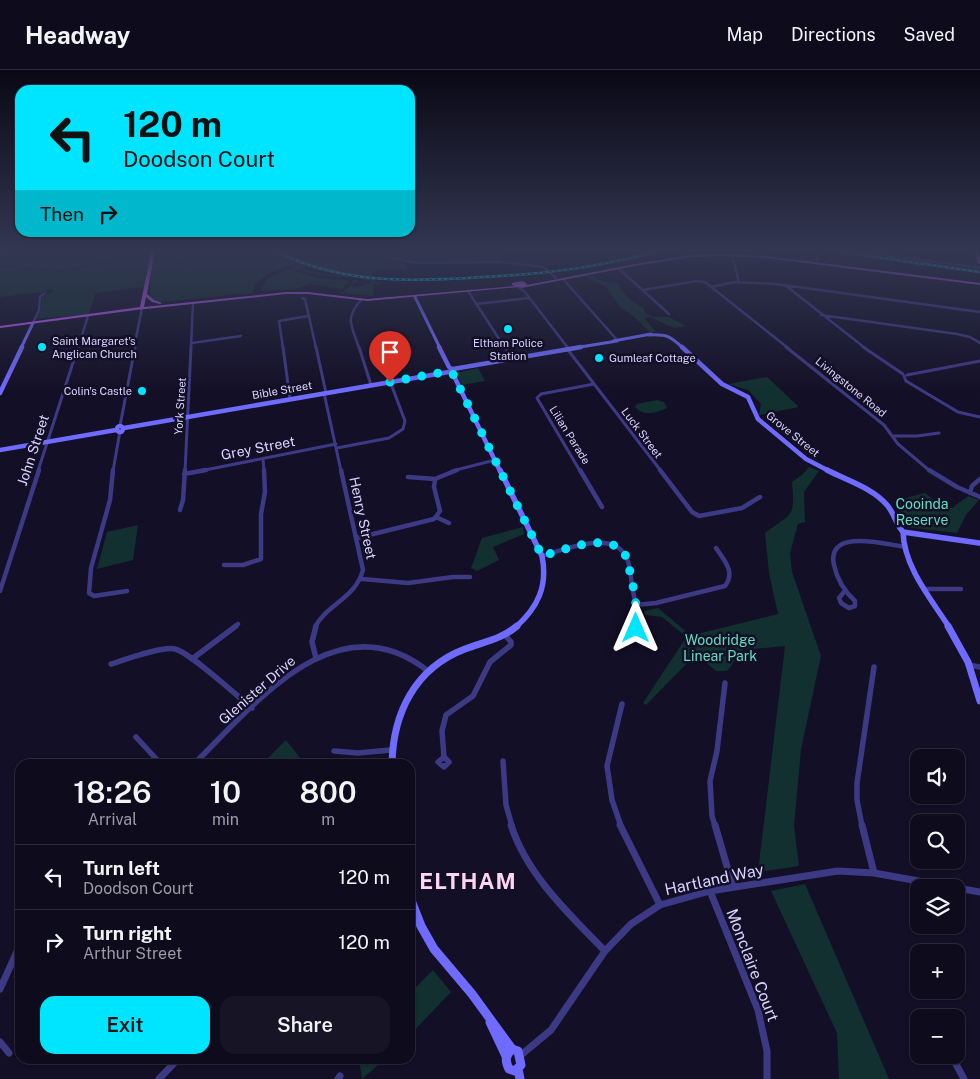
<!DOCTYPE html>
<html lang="en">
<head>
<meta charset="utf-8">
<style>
	:root { --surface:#0e0b1c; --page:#171425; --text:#f1f3f6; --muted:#9b9ba3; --line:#2e2b3b; --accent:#00e5ff }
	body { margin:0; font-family:"Public Sans",sans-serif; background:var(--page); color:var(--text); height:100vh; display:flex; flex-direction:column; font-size:19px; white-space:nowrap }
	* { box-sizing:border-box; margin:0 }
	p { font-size:16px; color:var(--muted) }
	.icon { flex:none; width:28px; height:28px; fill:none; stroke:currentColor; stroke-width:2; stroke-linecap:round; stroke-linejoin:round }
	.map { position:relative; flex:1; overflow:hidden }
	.sheet { position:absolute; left:15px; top:689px; width:400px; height:305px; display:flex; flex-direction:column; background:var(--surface); border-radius:15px; box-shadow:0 1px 4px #0004,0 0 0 1px var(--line) }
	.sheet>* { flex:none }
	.hud { position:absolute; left:15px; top:15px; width:400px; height:152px; border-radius:15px; box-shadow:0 1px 4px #0004,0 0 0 1px var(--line); background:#00e5ff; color:#111; overflow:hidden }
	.tools { position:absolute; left:910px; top:679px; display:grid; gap:10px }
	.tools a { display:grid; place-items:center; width:55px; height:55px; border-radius:10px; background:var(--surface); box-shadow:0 1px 4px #0004,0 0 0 1px var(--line); font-size:25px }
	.pin { position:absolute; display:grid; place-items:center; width:42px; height:42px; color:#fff; margin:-51px -21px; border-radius:50% 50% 50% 0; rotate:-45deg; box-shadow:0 0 5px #0007 }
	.pin .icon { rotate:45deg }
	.me { position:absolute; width:55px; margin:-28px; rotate:0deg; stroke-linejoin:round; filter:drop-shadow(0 0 4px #0008) }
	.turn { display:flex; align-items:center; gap:18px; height:105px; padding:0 25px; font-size:22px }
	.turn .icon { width:65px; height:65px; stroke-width:2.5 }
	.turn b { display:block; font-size:35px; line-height:42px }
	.then { display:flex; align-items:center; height:48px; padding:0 25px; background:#0003; gap:10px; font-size:19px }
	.eta { display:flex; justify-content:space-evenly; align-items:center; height:85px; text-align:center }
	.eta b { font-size:30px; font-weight:600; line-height:35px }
	.cta { display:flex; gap:10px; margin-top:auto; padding:10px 25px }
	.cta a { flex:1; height:58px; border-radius:15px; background:var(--accent); color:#111; font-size:20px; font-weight:600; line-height:58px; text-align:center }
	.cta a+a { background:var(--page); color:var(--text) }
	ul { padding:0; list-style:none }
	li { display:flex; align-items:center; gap:15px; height:65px; padding:0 25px; border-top:1px solid var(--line) }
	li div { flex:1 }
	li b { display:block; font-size:19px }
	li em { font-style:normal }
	header { display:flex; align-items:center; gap:30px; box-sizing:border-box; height:70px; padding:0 25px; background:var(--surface); border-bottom:1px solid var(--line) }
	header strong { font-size:24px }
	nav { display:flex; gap:28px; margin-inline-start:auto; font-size:18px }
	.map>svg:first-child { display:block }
	.green { fill:#12302f }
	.water { fill:#0c2248 }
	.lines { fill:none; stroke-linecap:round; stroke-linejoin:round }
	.street-far4 { stroke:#3d3a85; stroke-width:2.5 }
	.street-far3 { stroke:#3d3a85; stroke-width:3 }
	.street-far2 { stroke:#3d3a85; stroke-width:4.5 }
	.street-far1 { stroke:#3d3a85; stroke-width:5.5 }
	.street { stroke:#3d3a85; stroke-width:7 }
	.secondary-far4 { stroke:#6f6bff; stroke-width:3 }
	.secondary-far3 { stroke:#6f6bff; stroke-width:4.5 }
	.secondary-far2 { stroke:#6f6bff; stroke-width:5.5 }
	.secondary-far1 { stroke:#6f6bff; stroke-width:7 }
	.secondary { stroke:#6f6bff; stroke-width:9 }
	.primary { fill:#c25bff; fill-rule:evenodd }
	.rail-casing { stroke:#00e5ff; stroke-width:2.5 }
	.rail { stroke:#130f26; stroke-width:1; stroke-dasharray:3; stroke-linecap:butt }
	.route { stroke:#00e5ff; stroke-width:9; stroke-dasharray:0 16.2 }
	.poi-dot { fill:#00e5ff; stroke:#130f26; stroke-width:2 }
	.labels { text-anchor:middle; stroke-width:5; stroke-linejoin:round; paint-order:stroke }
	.far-poi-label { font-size:11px; fill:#d9d4ff; stroke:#130f26; text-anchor:start }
	.far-street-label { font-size:11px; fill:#d9d4ff; stroke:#130f26 }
	.street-label { font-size:14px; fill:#d9d4ff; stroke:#130f26 }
	.park-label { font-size:14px; fill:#5fe0c0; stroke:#130f26 }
	.near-street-label { font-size:16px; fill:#d9d4ff; stroke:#130f26 }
	.near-district-label { font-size:22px; font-weight:bold; letter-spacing:1px; fill:#ffd6f0; stroke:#130f26 }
</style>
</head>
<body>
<header>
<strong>Headway</strong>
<nav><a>Map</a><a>Directions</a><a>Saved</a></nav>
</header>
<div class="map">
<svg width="980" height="1009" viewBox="0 0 980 1009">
	<rect width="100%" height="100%" fill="#130f26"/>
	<path class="green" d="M19,182H151L149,188L118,189L60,201L42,198L0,196V184Z
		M155,182H270L256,190H249L224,184L204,188L187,194L165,188H154Z
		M274,182L296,193L267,204L255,214L252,223L159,232L151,228L150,213L154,189H165L189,195L223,185L254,191L262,189Z
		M278,182H491L497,191L422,193L411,188H393L389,191L406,194L405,199H379L369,205L345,203L305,196Z
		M149,189L144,217L95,223L89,244L37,249L42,234V227L54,221L51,219L42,222L0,227V197L61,202L117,191Z
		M298,194L304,196L303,199L324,204L374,209L375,208L446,210L452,211H389L376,209L373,211L383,214H374L373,226L346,224L349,222L342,223L351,216L353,210H358L351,216L358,217L372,212L367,209L318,205L292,198Z
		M288,199L317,208L350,211L342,219L310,214L296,219L261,221V216H263L267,209Z
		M590,205L598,210L618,214C622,224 634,233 644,238L645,243L653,247H669L686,256L674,258L650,247L644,248L656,262H650L633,246L620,237L605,216L585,206Z
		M478,298L485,311L462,315L456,303Z
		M767,307L799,337L759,345L761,334L748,320L728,314Z
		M657,330L664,332L667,338C657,343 643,347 635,337L637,334Z
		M809,397L819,401L804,422L805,452L798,454L790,483L792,502L821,586L801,679L794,756L799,796L758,802L785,576L743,580L727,601H716L696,584L646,635L643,633L685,569L684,565L662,547L645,545L644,541L658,538L689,564L693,565L778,544L769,503L765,463C793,442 795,448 792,412L803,404Z
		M925,423L936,432L952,438L968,426L979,430L966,445L957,463L906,457L894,431Z
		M138,455L133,490L97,499L107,462Z
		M523,457L524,464L493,477L499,490L477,501L471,498L482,468Z
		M286,670L305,694H262Z
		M805,814L889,1009H839L837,963L771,821Z
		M433,900L451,922L410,965V923Z
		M359,989H385L362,1009Z"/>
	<path class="water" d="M274,182L262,189L254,191L222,185L187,196L163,189L117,191L61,202L0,197L10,196L66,201L112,190L152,188H165L187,194L204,188L224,184L249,190H256L267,183Z"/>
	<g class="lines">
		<path class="street-far4" d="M492,182L501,192L543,197L556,208
			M863,182L980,198
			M0,183L9,182
			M732,185L739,212
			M388,188L419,193L501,192
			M816,193L818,182
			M618,198L669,244
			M563,209L618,271
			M785,215L865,278
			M518,217L525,222L568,278
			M711,217L735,212L776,214L980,242
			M643,220L697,211L705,212L788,278
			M468,221L505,278
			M302,228L305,229L316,278
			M476,234L529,228
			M821,245L957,264L970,267L980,273
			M33,253L39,240L40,227L45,223
			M192,273L241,266
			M78,278L88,246
			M134,278L142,238
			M191,278L193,233
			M283,278L279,251L308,246
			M359,278C352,256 344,249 361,230"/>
		<path class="street-far3" d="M283,277L290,329
			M316,277L326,323
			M359,277L371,315
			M505,277L513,290
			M567,277L570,281
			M786,277L884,355L898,374L930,401
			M863,277L903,304
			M568,280L661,401
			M907,305L980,291
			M904,306L906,311L958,342L980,347
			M324,323L341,401
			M120,356L135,277
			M892,366H917L939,363
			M337,378L389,368L403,359L405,351L390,311
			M263,389L264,401
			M38,401L78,277
			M113,401L120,361
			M185,401L191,277
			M200,401L336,374
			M452,401L495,390
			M580,401L537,328L541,324L594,314"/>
		<path class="street-far2" d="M113,400L110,430L91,498L89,523L94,526L127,521
			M580,400L602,437
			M660,400L692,442L699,446L742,438L760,427
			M929,400L957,417L980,427
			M184,404L206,400
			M408,407L435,409
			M970,423L972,416L980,409
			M180,440L183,430L185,400
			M436,447L449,453
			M357,468L434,449L440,441L434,417L435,409L457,400
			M542,486C563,480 611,460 625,485C631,493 630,505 632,515C634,529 639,542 636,557
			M224,495H243L261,489V444L265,422L264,400
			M362,509L408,513L453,507H470
			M925,519H961
			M0,521L39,400
			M844,522L839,528L841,533L849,538L855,536V531C844,521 837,509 834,495C826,458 885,474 905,477
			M636,535L656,533L725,516C736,502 724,490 716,478
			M234,557L238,554
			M315,557C328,533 355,529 363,500L341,400"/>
		<path class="street-far1" d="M316,556L312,572L316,588
			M633,563L636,556
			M192,589L236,556
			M111,594C124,590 162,576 175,579C191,583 237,626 252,638
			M969,595L980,597
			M136,667L161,694
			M334,681L358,683L391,680
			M444,687L449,692L444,697L438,692Z
			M444,687L442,661L446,645L473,626L490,592L511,575V572L505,565
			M503,691L506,735L512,756
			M194,694C255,634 337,529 428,601
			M621,756L612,730L607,696L622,634
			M715,756L712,746L710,711L717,681L725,613
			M862,756L857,730V713L874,597"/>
		<path class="street" d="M511,755C527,805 569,844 605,881
			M620,755L660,835
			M715,755L733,817
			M862,755L874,803
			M710,821L758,940L767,981V1009
			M0,919L20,875
			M0,972L9,983
			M521,985L551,960L605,881L631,854L660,835L710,821L838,801L874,803L980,822
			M951,985L964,1009
			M159,1009L178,989
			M338,1009L340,1006"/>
		<path class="secondary-far4" d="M415,227L440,278
			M649,265C667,264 670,266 683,278
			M613,271L651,264
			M21,278L33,253
			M574,278L617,271"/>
		<path class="secondary-far3" d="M439,277L449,297L452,299
			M682,277L722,314L748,327L758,349L806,389L829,401
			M453,299L581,277
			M450,302L453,304L500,401
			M0,323L22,277
			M117 359a3 3 0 1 1 6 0a3 3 0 1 1-6 0Z
			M124,358L449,302
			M0,380L116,360"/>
		<path class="secondary-far2" d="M500,400L542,486C548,516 538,537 516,557
			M827,400C846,410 873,418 887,435C894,443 896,454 903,462
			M903,462C904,497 931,529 949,557
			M903,462L979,473"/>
		<path class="secondary-far1" d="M948,556L968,592L980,631
			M392,694C393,643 415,598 465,579C483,572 502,569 517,556"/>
		<path class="secondary" d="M410,828L421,856L434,879L472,924L512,979
			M490,952L506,986
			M512,979L518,981L521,995L515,1001L509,999C505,991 505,986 512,979Z
			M518,999L520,1009"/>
		<path class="primary" d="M151,182H155L147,224L154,230L162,233L160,234L152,232L146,227L144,237L286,222H308L367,229L515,216L512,215V213L522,211L526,213L527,215L640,193L692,185L720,184L766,186L980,213V215L766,188L720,186L692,187L640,195L521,218L519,217L367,231L308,224H286L136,240L0,258V256L140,237Z
			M974,182H978L980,188V194L978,193Z"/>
		<g class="rail-casing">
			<path id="rail" d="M277,182C341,214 412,212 482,207C544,204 595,198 655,182
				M841,182L980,202"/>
		</g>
		<use href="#rail" class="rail"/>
	</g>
	<linearGradient id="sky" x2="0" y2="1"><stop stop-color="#0a0815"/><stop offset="0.56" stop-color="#333752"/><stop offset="1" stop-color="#333752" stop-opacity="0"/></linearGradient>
	<rect width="980" height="323" fill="url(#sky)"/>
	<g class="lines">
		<path class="route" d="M390,312L444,302L453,304L542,486C565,480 605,462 624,482C630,495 640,545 636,558"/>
	</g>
	<g class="poi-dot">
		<circle cx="508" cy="259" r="5"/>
		<circle cx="42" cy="277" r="5"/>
		<circle cx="599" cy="288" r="5"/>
		<circle cx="142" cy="321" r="5"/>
	</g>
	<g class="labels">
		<g class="far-poi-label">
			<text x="52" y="275">Saint Margaret's<tspan x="52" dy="13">Anglican Church</tspan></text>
			<text x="508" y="277" text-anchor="middle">Eltham Police<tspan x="508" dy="13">Station</tspan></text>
			<text x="609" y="292">Gumleaf Cottage</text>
			<text x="132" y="325" text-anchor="end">Colin's Castle</text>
		</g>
		<g class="far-street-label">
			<text transform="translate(851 317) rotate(39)" y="4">Livingstone Road</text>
			<text transform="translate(282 320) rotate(-10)" y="4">Bible Street</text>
			<text transform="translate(180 336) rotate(-86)" y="4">York Street</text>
			<text transform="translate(642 363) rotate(53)" y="4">Luck Street</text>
			<text transform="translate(793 364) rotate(39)" y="4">Grove Street</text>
			<text transform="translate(570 365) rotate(58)" y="4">Lilian Parade</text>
		</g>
		<g class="street-label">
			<text transform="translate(258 378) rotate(-11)" y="5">Grey Street</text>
			<text transform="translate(33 380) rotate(-72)" y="5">John Street</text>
			<text transform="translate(363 448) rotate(78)" y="5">Henry Street</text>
			<text transform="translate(257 620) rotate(-41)" y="5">Glenister Drive</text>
		</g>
		<g class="park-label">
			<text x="922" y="439">Cooinda<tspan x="922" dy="16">Reserve</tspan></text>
			<text x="720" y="575">Woodridge<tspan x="720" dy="16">Linear Park</tspan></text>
		</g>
		<g class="near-street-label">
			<text transform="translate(714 809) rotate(-12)" y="6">Hartland Way</text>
			<text transform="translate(753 895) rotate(69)" y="6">Monclaire Court</text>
		</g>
		<g class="near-district-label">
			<text x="468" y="819">ELTHAM</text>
		</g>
	</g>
</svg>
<div class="tools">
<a><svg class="icon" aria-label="sound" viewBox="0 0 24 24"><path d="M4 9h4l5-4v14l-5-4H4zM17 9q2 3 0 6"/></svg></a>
<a><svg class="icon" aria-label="search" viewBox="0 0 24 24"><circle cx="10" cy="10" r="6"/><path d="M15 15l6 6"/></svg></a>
<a><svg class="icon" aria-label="layers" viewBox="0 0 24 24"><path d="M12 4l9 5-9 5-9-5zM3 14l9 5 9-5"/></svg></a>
<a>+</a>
<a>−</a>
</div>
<div class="pin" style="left:390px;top:312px;background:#d93025"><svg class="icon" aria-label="arrive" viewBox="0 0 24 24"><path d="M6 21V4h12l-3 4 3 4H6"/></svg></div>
<svg class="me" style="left:636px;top:558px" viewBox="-20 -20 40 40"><path d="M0-17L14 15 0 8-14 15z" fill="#00e5ff" stroke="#fff" stroke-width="4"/></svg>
<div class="hud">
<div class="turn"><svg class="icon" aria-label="left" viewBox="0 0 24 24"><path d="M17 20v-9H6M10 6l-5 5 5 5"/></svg><div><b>120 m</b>Doodson Court</div></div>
<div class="then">Then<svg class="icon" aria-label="right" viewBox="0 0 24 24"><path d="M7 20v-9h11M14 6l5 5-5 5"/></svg></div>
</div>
<section class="sheet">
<div class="eta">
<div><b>18:26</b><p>Arrival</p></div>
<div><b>10</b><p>min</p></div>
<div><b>800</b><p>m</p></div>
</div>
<ul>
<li><svg class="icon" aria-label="left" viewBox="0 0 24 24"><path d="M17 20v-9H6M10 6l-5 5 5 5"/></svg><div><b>Turn left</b><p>Doodson Court</p></div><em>120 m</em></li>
<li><svg class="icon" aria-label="right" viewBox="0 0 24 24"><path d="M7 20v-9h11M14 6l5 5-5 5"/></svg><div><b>Turn right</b><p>Arthur Street</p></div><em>120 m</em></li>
</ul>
<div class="cta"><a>Exit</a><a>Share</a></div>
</section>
</div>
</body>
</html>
